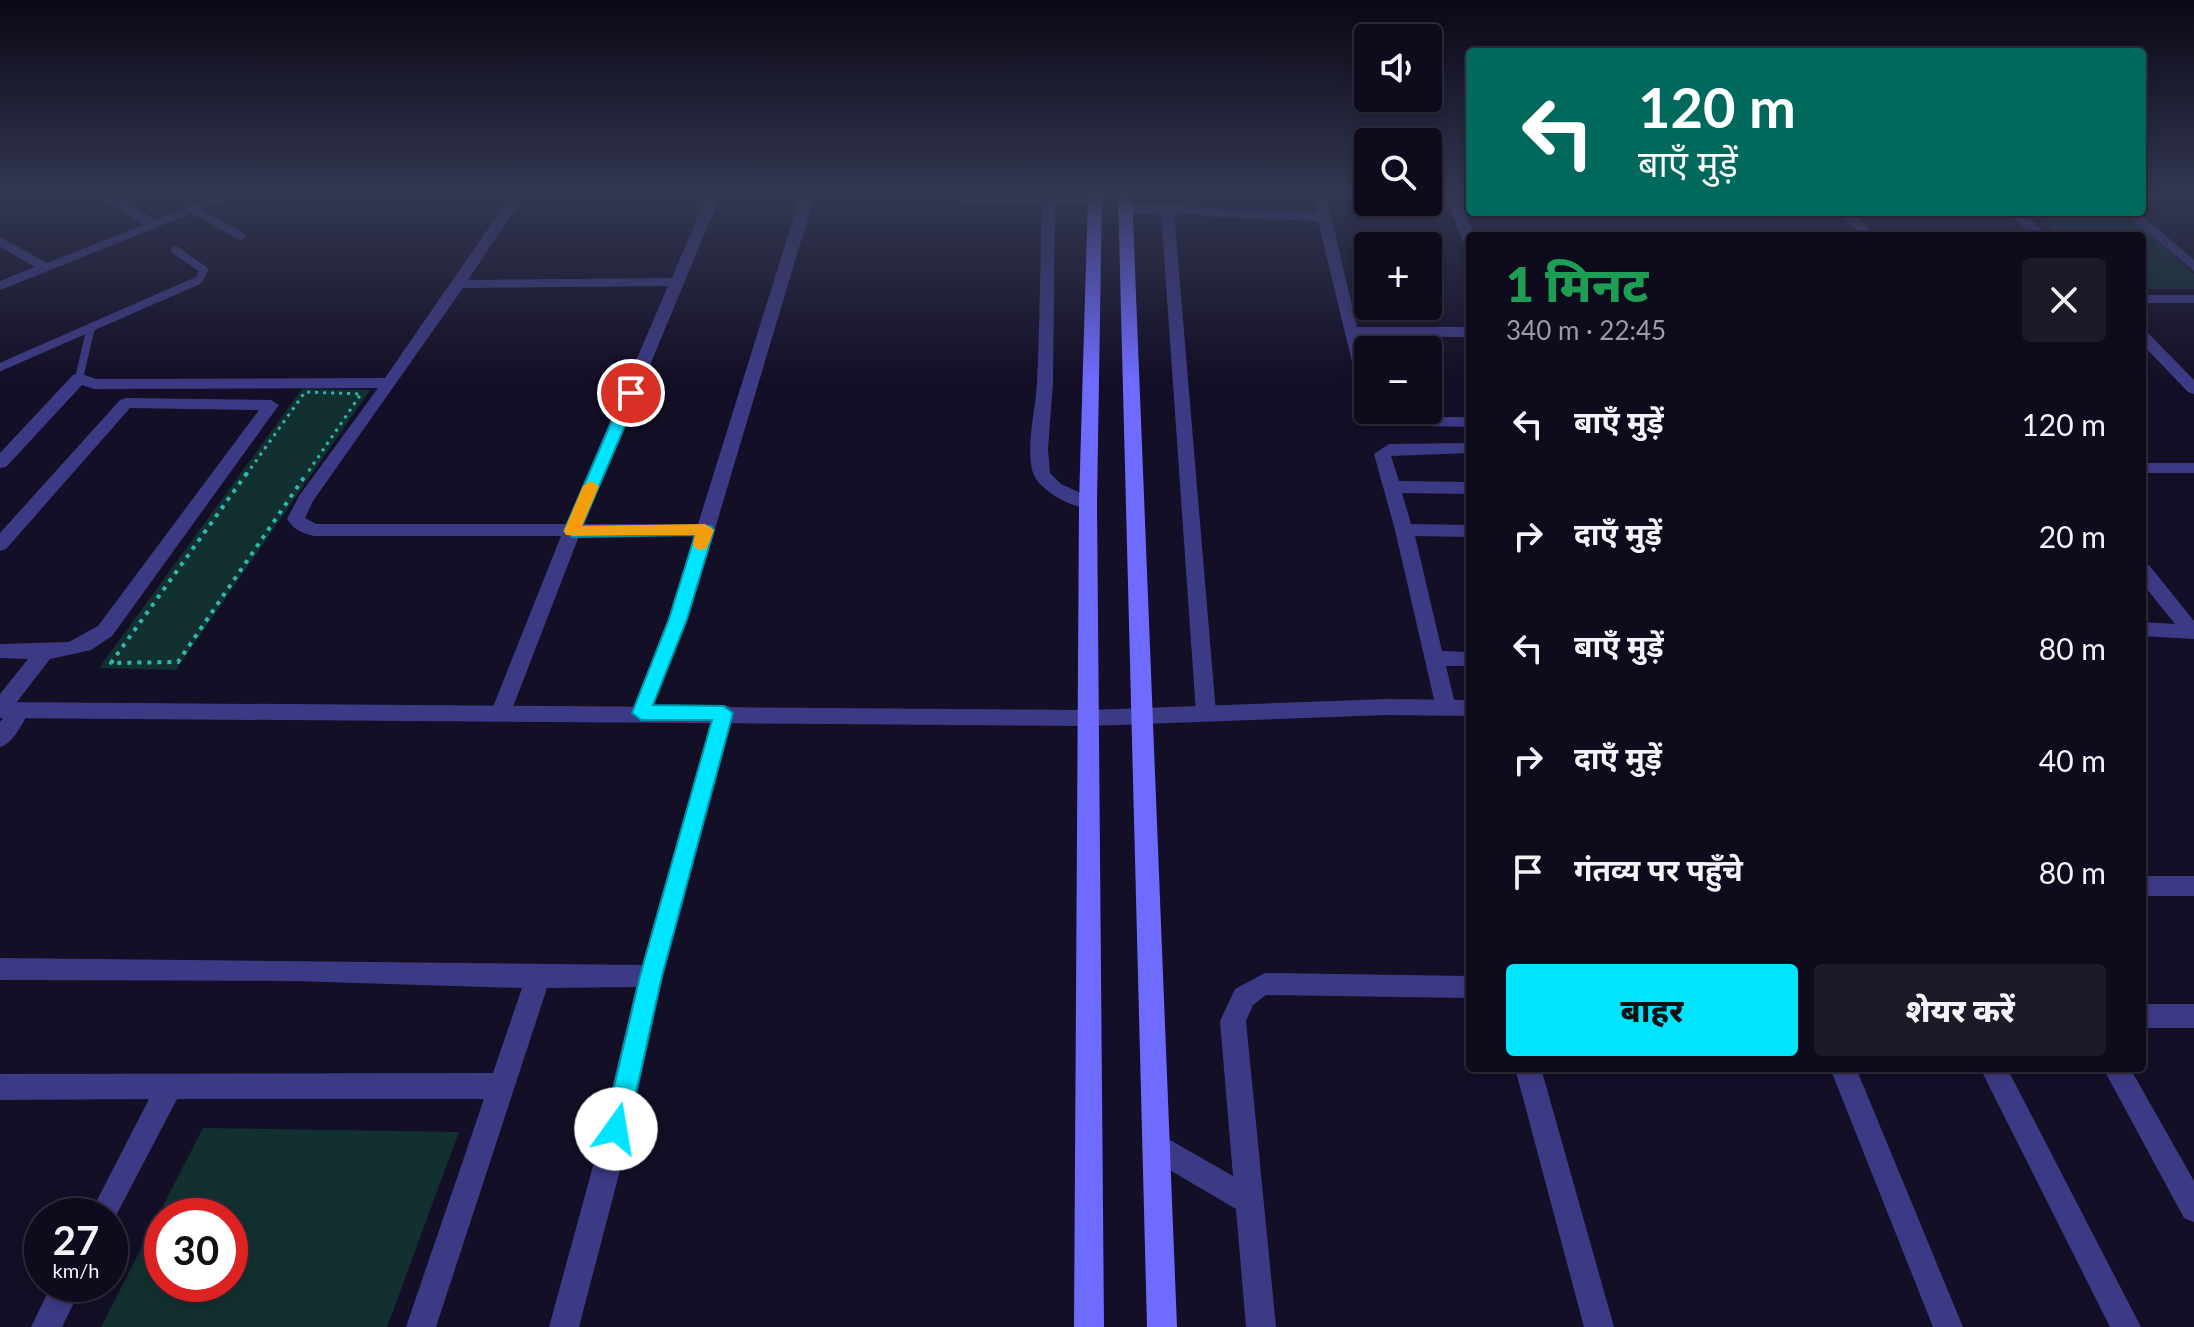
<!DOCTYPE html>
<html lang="hi">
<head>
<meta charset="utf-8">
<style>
	:root { --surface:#0e0b1c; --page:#1c1929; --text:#f1f3f6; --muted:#9b9ba3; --line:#2e2b3b; --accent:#00e5ff }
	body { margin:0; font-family:Lato,"Noto Sans Devanagari",sans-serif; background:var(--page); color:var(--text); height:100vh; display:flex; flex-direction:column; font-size:30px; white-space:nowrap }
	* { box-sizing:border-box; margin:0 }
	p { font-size:26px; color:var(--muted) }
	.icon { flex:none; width:44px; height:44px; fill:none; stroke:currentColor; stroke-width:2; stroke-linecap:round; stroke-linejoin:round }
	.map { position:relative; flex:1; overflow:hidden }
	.side { position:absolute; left:1466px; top:232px; width:680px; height:840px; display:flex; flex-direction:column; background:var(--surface); border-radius:8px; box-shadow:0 4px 12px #0003,0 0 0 2px var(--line) }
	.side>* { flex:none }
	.guide { position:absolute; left:1466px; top:48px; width:680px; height:168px; border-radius:8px; box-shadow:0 4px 12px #0003,0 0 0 2px var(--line); background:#00695c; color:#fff; overflow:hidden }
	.controls { position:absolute; left:1354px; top:24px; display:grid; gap:16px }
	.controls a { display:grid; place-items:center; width:88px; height:88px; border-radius:8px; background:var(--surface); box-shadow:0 4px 12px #0003,0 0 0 2px var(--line); font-size:40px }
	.speed { position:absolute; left:24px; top:1198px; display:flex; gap:16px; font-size:40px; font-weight:700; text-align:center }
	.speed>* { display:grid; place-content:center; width:104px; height:104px; border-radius:50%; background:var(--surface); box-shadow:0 4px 12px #0003,0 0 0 2px var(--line); line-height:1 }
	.speed small { font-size:20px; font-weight:400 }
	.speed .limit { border:12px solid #d22; background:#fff; color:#111 }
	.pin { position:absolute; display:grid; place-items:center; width:68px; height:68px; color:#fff; margin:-34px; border:4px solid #fff; border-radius:50%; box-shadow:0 2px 8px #0007 }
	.me { position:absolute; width:88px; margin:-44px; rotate:13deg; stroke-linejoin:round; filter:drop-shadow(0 0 6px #0008) }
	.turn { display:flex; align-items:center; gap:28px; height:168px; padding:0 40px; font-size:36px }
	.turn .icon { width:104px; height:104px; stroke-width:2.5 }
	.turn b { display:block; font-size:56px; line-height:68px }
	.round { display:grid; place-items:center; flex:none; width:84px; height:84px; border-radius:8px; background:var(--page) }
	.summary { display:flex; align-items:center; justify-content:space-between; height:136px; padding:0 40px }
	h1 { font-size:48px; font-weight:800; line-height:60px; color:#1e9e55 }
	.button { display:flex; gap:16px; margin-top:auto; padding:16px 40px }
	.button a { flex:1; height:92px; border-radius:8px; background:var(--accent); color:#111; font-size:32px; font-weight:800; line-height:92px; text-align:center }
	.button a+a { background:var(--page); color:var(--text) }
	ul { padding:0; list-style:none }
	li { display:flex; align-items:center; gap:24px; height:112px; padding:0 40px }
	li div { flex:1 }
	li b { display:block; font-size:30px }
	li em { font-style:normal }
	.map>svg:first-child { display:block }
	.green { fill:#12302f; fill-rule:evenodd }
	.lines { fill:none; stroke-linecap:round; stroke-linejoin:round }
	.path-far1 { stroke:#2fb8b0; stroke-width:3; stroke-dasharray:3 5; stroke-linecap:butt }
	.path { stroke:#2fb8b0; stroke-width:4; stroke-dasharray:4 6; stroke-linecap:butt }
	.service { stroke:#3d3a85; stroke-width:8 }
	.minor { fill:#3d3a85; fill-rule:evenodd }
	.tertiary { fill:#3d3a85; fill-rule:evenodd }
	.secondary { fill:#6f6bff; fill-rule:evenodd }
	.route { fill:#00e5ff; stroke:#0095a6; stroke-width:2 }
	.slow { fill:#f59e0b }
</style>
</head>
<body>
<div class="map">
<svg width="2194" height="1327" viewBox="0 0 2194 1327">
	<rect width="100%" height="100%" fill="#130f26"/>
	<path class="green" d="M2034,212H2125L2194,274V289H2142V236H2059Z
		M302,389L370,390L176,670L99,668Z
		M203,1128L459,1132L387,1327H101ZM162,1216H230V1284H162Z"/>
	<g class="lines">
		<path class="path-far1" d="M246,475L305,392L361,394L306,475"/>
		<path class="path" d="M247,473L111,663L178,662L307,473"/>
		<path class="service" d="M192,209L241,236
			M0,367L199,280L204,270L175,250
			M79,378L91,327"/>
		<path class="minor" d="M115,194H133L123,200L155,220L222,194H240L0,290V281L35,267L0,247V237L47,263L143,225L108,202V196Z
			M512,194H525L468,280L672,278L707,194H721L584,524H698L801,194H815L688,619L648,719H634L631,713L668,619L694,536H579L511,712L508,718H494L491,712L561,536H314C302,533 294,530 287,519L299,496L378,388L94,389L82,385L6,467L0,468V453L73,375L79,373L96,379L385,378ZM668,286L566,524H316L305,518L313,501L463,288Z
			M871,194H1055L1056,197L1100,199L1102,202L1095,206L1055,205L1053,382L1048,450L1050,473L1061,484L1094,499L1097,503L1094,507C1077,512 1039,491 1033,473C1025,447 1036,409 1037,382C1040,323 1040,263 1042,204L877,198Z
			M1312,194H1326L1357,327H1470V337L1359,336L1368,370V405L1362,403L1318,221L1216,217L1174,212L1216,713L1213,719H1199L1196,713L1161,212L1126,216L1119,212C1141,196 1191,207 1217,209C1250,211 1283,211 1317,213Z
			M1444,194H1458L1475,236H1470V245L1463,241Z
			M2008,212H2023L2048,236H2033Z
			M2123,212H2138L2194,260V271Z
			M2142,295H2194V303H2142Z
			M2142,330L2147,332L2194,380V394L2188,392L2142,344Z
			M126,398L271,400L279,405L112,636L91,650L50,659L16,703L27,704L30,710C23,722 14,743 0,747V722L5,715L0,717V694L28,659L0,658V644L69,642L98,626L259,410L130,408L6,549L0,551V533L120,400Z
			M1368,406V410H1379L1383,416L1388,417H1470V427L1377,425L1371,424L1363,410Z
			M1470,443V453L1391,456L1399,481L1470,482V494L1402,493L1411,524L1470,525V537L1415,536L1442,651L1470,652V666H1446L1456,708L1453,714H1439L1436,708L1395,530L1374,454L1389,444Z
			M2142,463H2194V473H2142Z
			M724,705L731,707L734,713L663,976L623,1159L579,1327H549L595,1159L636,987L547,988L436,1327H406L484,1099H177L110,1227V1216H89L149,1099L0,1100V1074L493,1073L522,988L293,981L0,980V958L642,965L714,713L717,707Z
			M2142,876H2194V896H2142Z
			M1265,973L1470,976V998L1266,995L1253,1005L1246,1021L1276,1327H1246L1236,1209L1146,1156L1142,1146L1146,1136L1156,1132L1233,1176L1220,1021L1235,989Z
			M2142,1004H2194V1028H2142Z
			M1515,1068H1541L1614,1327H1584Z
			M1830,1068H1856L1963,1327H1933Z
			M1980,1068H2007L2141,1327H2110Z
			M2103,1068H2130L2194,1181V1222L2184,1218Z
			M52,1284H83L62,1327H31Z"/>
		<path class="tertiary" d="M1839,212H1853L1876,236H1861Z
			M2142,564L2149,565L2194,621V639L2142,636V622L2175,624L2142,583Z
			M1387,699L1470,700V716L1387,715L1089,726L0,718V702L1089,710Z"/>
		<path class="secondary" d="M1088,194H1102L1097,503L1104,1327H1074L1079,503Z
			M1118,194H1132L1177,1327H1147Z"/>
	</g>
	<linearGradient id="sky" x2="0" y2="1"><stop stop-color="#0a0815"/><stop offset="0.51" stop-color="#333752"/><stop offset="1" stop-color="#333752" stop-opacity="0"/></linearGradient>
	<rect width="2194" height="380" fill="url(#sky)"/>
	<path class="route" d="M631,388L639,393L582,526H711L714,530L687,619L653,705L724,706L733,713L662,976L628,1129L625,1137L616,1141L607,1137L604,1129L640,976L712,720H641L632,713L669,619L695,535L572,537L564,531L624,393Z"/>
	<path class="slow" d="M591,481L599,486L582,526L705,524L714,530L707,548L701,550L695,548L693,544L695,535H566L564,531L583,486Z"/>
</svg>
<div class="controls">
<a><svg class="icon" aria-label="sound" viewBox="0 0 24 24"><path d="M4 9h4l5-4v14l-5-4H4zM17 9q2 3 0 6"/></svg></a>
<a><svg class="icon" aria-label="search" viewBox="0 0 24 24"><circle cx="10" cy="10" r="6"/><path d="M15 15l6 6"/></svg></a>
<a>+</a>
<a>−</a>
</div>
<div class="speed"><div>27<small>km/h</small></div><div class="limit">30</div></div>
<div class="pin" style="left:631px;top:393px;background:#d93025"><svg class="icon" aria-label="arrive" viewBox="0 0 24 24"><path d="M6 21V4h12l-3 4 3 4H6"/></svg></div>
<svg class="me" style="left:616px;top:1129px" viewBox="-20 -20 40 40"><circle r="19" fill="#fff"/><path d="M0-13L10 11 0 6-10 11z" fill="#00e5ff"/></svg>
<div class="guide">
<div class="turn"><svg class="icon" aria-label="left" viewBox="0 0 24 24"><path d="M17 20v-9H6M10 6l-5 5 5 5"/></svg><div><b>120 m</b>बाएँ मुड़ें</div></div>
</div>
<section class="side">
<div class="summary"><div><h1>1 मिनट</h1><p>340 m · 22:45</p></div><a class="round"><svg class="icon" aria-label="close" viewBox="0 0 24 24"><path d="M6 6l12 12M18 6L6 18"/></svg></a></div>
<ul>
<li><svg class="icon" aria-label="left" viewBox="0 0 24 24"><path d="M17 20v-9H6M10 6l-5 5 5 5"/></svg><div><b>बाएँ मुड़ें</b></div><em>120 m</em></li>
<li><svg class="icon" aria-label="right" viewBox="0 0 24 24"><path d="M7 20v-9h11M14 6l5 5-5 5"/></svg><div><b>दाएँ मुड़ें</b></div><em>20 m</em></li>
<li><svg class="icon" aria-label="left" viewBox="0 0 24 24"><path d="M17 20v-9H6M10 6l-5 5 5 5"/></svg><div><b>बाएँ मुड़ें</b></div><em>80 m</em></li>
<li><svg class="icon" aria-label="right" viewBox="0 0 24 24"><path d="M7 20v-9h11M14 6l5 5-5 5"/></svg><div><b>दाएँ मुड़ें</b></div><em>40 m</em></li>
<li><svg class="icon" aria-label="arrive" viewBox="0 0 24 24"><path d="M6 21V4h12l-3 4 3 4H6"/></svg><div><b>गंतव्य पर पहुँचे</b></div><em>80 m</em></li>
</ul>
<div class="button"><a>बाहर</a><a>शेयर करें</a></div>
</section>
</div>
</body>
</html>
